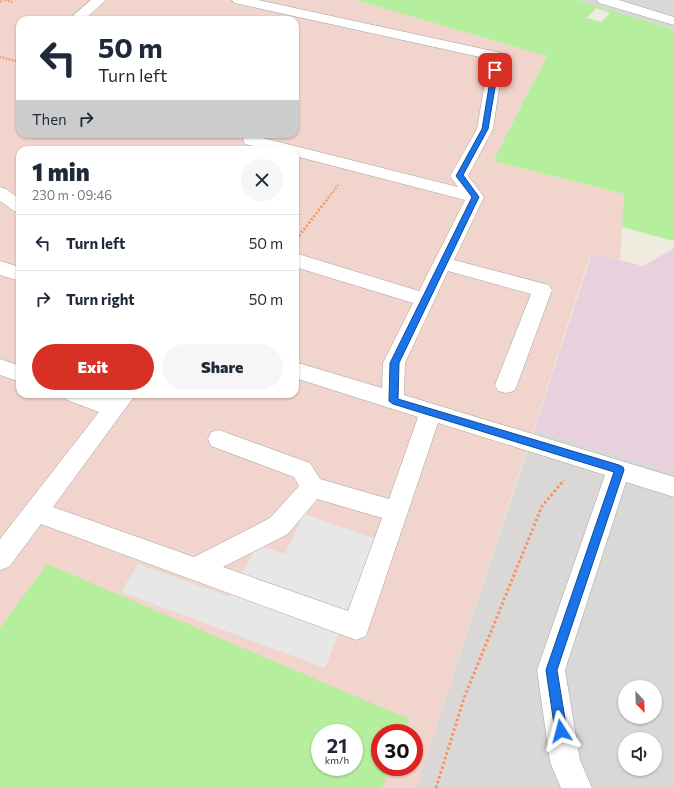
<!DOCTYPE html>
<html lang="en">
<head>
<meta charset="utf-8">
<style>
	:root { --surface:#fff; --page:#f6f6f7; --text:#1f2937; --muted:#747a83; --line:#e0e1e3; --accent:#d93025 }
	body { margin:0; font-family:Commissioner,sans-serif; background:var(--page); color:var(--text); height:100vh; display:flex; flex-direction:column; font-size:15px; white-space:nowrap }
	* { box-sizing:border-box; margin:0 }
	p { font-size:13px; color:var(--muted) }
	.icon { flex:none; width:22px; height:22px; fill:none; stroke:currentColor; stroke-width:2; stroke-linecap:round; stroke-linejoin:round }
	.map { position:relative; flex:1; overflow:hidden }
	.side { position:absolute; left:16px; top:146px; width:283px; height:252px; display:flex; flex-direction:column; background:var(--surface); border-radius:12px; box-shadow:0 1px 3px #0004 }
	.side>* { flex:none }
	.hud { position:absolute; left:16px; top:16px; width:283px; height:122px; border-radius:12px; box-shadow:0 1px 3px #0004; background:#fff; color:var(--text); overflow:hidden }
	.needle { width:26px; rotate:157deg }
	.fabs { position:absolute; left:618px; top:680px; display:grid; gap:8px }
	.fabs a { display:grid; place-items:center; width:44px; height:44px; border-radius:50%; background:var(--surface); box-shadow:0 1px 3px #0004; font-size:20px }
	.speed { position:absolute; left:311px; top:724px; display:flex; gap:8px; font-size:20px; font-weight:700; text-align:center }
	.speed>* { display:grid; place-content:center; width:52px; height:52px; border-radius:50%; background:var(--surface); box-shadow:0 1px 3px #0004; line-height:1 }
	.speed small { font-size:10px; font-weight:400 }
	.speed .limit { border:6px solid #d22; background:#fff; color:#111 }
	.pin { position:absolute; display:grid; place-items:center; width:34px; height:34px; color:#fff; margin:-17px; border-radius:8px; box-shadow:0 2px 6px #0006 }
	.me { position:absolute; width:44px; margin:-22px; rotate:351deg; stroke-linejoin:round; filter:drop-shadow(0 0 3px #0008) }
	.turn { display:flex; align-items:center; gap:14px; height:84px; padding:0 16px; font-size:18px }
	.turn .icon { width:52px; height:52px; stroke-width:2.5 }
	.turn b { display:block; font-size:28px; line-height:34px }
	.then { display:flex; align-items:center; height:38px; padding:0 16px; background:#0003; gap:8px; font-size:15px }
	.round { display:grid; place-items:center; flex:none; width:42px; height:42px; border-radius:21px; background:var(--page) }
	.summary { display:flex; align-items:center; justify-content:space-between; height:68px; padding:0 16px }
	h1 { font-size:24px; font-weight:800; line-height:30px }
	.action { display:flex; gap:8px; margin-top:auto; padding:8px 16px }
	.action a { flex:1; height:46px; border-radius:24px; background:var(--accent); color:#fff; font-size:16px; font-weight:800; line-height:46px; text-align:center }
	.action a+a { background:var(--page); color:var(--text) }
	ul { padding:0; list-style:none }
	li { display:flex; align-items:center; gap:12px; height:56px; padding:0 16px; border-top:1px solid var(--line) }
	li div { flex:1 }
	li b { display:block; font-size:15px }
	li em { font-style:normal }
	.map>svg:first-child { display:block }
	.residential { fill:#d9d8d7; fill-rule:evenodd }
	.commercial { fill:#f1d4cb; fill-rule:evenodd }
	.industrial { fill:#e8d0de }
	.grass { fill:#b5ef9e; fill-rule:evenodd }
	.parking { fill:#e7e7e7 }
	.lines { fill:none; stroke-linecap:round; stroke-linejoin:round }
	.minor-casing { stroke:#a2a2a2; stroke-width:1 }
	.path-far2 { stroke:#ff905e; stroke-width:2; stroke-dasharray:1.5 1.5; stroke-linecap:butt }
	.path-far1 { stroke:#ff905e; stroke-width:2.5; stroke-dasharray:2 2; stroke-linecap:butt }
	.path { stroke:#ff905e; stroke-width:3; stroke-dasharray:2.5 2.5; stroke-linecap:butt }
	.minor { fill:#fff; fill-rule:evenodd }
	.route { fill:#1a73e8; stroke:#114b97 }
</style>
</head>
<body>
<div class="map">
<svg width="674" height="788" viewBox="0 0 674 788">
	<rect width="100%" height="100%" fill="#eeecdf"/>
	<path class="residential" d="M577,0H674V29Z
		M534,430L674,472V788H416ZM625,687H655V717H625ZM625,739H655V769H625Z"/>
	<path class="commercial" d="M0,0H355L547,56L493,161L624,194L620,260L591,253L416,788H0ZM20,20H295V134H20ZM20,150H295V394H20ZM320,733H354V767H320ZM380,733H414V767H380Z"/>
	<path class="industrial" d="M674,248V472L534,430L592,253L643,266Z"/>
	<path class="grass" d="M355,0H577L674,29V241L622,227L624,194L493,161L547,56ZM596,8L610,13L601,22L587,18Z
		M47,564L409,719L404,733H380V767H390L382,788H0V628ZM320,733H354V767H320Z"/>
	<path class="parking" d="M304,514L376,539L325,668L121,592L138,564L230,597L257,545L285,554Z"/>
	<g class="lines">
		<g class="minor-casing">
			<path id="minor" d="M91,0H106L84,20H68Z
				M232,0H258L497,52L502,53L504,56L493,129L468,176L484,197L454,260L549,285L552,290L517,385L514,391L506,393L498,391L495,385L531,294L448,271L405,363L404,395L674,477V497L626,482L565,670L580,760L592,788H561L550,762L537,670L605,475L438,423L369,627L366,636L356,640L41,524L9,567L0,570V539L99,412L67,400L64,394H100L110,398L113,394H136L53,507L194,557L270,518L299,486L294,477L211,446L208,439L211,432L219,430L310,463L320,479L389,499L418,417L295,378V362L382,388L383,363L413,303L295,267V253L419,291L465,200L295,156V150H270L245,144L243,140L245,136L251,135L458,187L450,176L477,129L489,59L239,4L234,3ZM317,499L382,518L348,611L223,567L288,534Z
				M597,0H619L674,17V25L599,3Z
				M0,187L6,189L20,199V213L14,211L0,201Z
				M0,261L20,267V281L0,275Z
				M0,359L20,366V382L0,375Z"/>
		</g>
		<path class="path-far2" d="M5,0L12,2
			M0,2L3,0
			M45,18L50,19
			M0,57L17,61L20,59
			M328,198L339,184"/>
		<path class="path-far1" d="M299,236L329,197"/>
		<path class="path" d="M436,788L464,698L542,506L564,480"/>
		<use href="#minor" class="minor"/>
	</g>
	<path class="route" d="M492,69L498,70L488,129L463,175L479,197L399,363L398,399L619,465L623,467L624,470L557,670L567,731L565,735L561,737L556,735L555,731L546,670L614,472L393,404L389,401L390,363L472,197L456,176L482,129Z"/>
</svg>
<div class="fabs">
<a><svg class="needle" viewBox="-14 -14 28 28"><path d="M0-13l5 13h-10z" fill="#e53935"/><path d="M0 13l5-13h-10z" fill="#747a83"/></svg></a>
<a><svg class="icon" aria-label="sound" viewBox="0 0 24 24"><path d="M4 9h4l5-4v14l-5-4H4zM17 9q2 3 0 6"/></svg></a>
</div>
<div class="speed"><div>21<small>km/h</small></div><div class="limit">30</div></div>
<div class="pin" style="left:495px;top:70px;background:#d93025"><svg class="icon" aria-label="arrive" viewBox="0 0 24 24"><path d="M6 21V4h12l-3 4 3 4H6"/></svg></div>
<svg class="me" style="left:561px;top:731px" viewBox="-20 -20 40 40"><path d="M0-17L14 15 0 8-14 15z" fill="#1a73e8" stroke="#fff" stroke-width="4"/></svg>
<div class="hud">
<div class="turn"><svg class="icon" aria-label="left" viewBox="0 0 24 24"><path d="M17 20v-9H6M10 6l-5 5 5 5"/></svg><div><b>50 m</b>Turn left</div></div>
<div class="then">Then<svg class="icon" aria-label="right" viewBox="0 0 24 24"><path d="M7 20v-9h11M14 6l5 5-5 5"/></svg></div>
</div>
<section class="side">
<div class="summary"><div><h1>1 min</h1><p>230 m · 09:46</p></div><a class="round"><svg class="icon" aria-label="close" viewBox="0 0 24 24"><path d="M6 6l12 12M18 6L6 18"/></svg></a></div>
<ul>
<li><svg class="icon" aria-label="left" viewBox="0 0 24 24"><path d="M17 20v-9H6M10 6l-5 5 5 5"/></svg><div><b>Turn left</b></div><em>50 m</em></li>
<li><svg class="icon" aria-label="right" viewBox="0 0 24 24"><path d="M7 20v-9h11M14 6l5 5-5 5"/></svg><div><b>Turn right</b></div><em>50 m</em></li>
</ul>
<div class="action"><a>Exit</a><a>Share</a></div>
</section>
</div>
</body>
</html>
